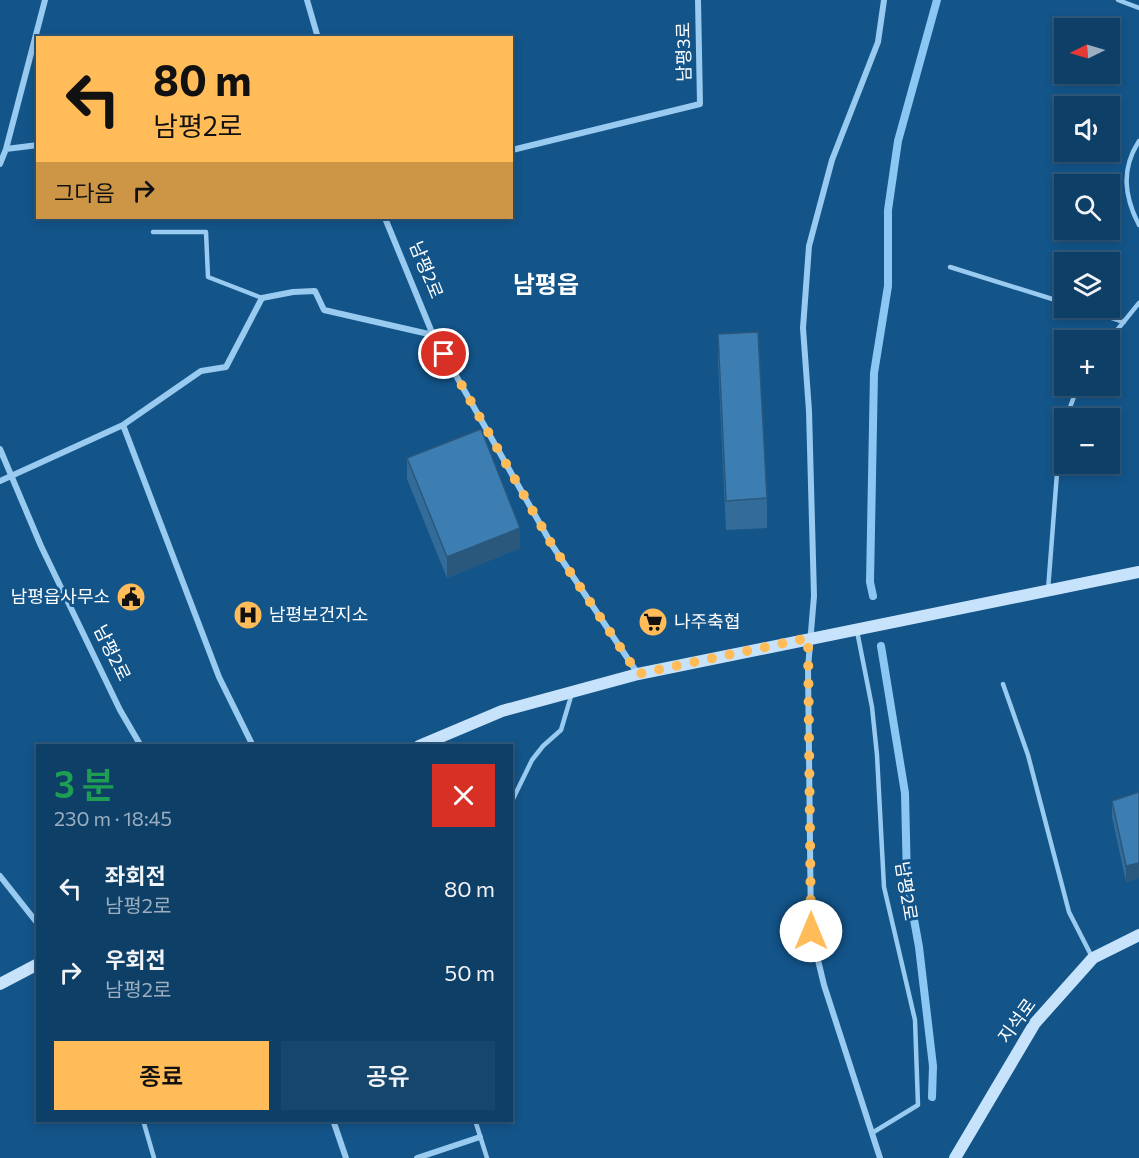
<!DOCTYPE html>
<html lang="ko">
<head>
<meta charset="utf-8">
<style>
	:root { --surface:#0e3f67; --page:#17466d; --text:#f1f3f6; --muted:#9bafc0; --line:#2e587b; --accent:#ffbc58 }
	body { margin:0; font-family:Commissioner,"Noto Sans KR",sans-serif; background:var(--page); color:var(--text); height:100vh; display:flex; flex-direction:column; font-size:22px; white-space:nowrap }
	* { box-sizing:border-box; margin:0 }
	p { font-size:20px; color:var(--muted) }
	.icon { flex:none; width:33px; height:33px; fill:none; stroke:currentColor; stroke-width:2; stroke-linecap:round; stroke-linejoin:round }
	.map { position:relative; flex:1; overflow:hidden }
	.drawer { position:absolute; left:36px; top:744px; width:477px; height:378px; display:flex; flex-direction:column; background:var(--surface); border-radius:0px; box-shadow:0 3px 9px #0003,0 0 0 2px var(--line) }
	.drawer>* { flex:none }
	.top-card { position:absolute; left:36px; top:36px; width:477px; height:183px; border-radius:0px; box-shadow:0 3px 9px #0003,0 0 0 2px var(--line); background:#ffbc58; color:#111; overflow:hidden }
	.needle { width:39px; rotate:265deg }
	.controls { position:absolute; left:1054px; top:18px; display:grid; gap:12px }
	.controls a { display:grid; place-items:center; width:66px; height:66px; border-radius:0px; background:var(--surface); box-shadow:0 3px 9px #0003,0 0 0 2px var(--line); font-size:30px }
	.pin { position:absolute; display:grid; place-items:center; width:51px; height:51px; color:#fff; margin:-26px; border:3px solid #fff; border-radius:50%; box-shadow:0 2px 6px #0007 }
	.me { position:absolute; width:66px; margin:-33px; rotate:0deg; stroke-linejoin:round; filter:drop-shadow(0 0 4px #0008) }
	.turn { display:flex; align-items:center; gap:21px; height:126px; padding:0 18px; font-size:27px }
	.turn .icon { width:78px; height:78px; stroke-width:2.5 }
	.turn b { display:block; font-size:42px; line-height:51px }
	.then { display:flex; align-items:center; height:57px; padding:0 18px; background:#0003; gap:12px; font-size:22px }
	.round { display:grid; place-items:center; flex:none; width:63px; height:63px; border-radius:0px; background:var(--page) }
	.head { display:flex; align-items:center; justify-content:space-between; height:102px; padding:0 18px }
	h1 { font-size:36px; font-weight:600; line-height:45px; color:#1e9e55 }
	.primary-button { display:flex; gap:12px; margin-top:auto; padding:12px 18px }
	.primary-button a { flex:1; height:69px; border-radius:0px; background:var(--accent); color:#111; font-size:24px; font-weight:600; line-height:69px; text-align:center }
	.primary-button a+a { background:var(--page); color:var(--text) }
	ul { padding:0; list-style:none }
	li { display:flex; align-items:center; gap:18px; height:84px; padding:0 18px }
	li div { flex:1 }
	li b { display:block; font-size:22px }
	li em { font-style:normal }
	.map>svg:first-child { display:block }
	.lines { fill:none; stroke-linecap:round; stroke-linejoin:round }
	.stream { stroke:#8bc7f3; stroke-width:8 }
	.lane { stroke:#99caf0; stroke-width:4.5 }
	.street { stroke:#99caf0; stroke-width:6 }
	.secondary { stroke:#c7e3fb; stroke-width:12 }
	.wall { fill:#346c99 }
	.shaded-wall { fill:#2a587d }
	.building { fill:#3c7eb2; stroke:#2a587d; stroke-width:1.5 }
	.route { stroke:#ffbc58; stroke-width:10; stroke-dasharray:0 18 }
	.labels { text-anchor:middle; stroke-width:6; stroke-linejoin:round; paint-order:stroke }
	.street-label { font-size:18px; fill:#fff; stroke:#135489 }
	.poi-label { font-size:18px; fill:#fff; stroke:#135489; text-anchor:start }
	.district-label { font-size:24px; font-weight:bold; fill:#fff; stroke:#135489 }
</style>
</head>
<body>
<div class="map">
<svg width="1139" height="1158" viewBox="0 0 1139 1158">
	<rect width="100%" height="100%" fill="#135489"/>
	<g class="lines">
		<path class="stream" d="M873,596L870,582L874,373L888,286V210L898,141L937,0
			M881,646L905,793L907,881L919,947L933,1066L932,1097"/>
		<path class="lane" d="M1118,0L1139,8
			M1139,141C1121,169 1124,196 1139,225
			M153,232H206L208,277L262,298
			M950,267L1065,303
			M1082,308L1124,322
			M1109,340L1139,303
			M1066,418L1078,386
			M1048,590L1057,473L1065,423
			M857,631L872,707L877,755L884,887L915,1020L918,1105L872,1133
			M1003,684L1028,755L1069,912L1092,957
			M512,801L532,760L543,746L561,730L572,693
			M143,1120L154,1158
			M475,1120L487,1158"/>
		<path class="street" d="M307,0L318,38
			M6,149L38,145
			M512,150L700,104L698,0
			M0,164L6,149L45,0
			M385,218L433,335L552,545L638,674
			M123,425L201,371L226,367L262,298L293,292L315,291L324,310L433,335
			M0,449L41,546L120,710L141,746
			M0,481L123,425L219,677L253,746
			M0,876L38,924
			M333,1120L346,1158
			M417,1158L480,1137
			M880,1158L824,985L811,931L808,668L814,596L809,411L803,328L809,246L832,160L878,42L884,0"/>
		<path class="secondary" d="M419,746L502,711L638,674L1139,572
			M0,984L38,964
			M955,1158L1035,1023L1093,958L1139,935"/>
	</g>
	<path class="wall" d="M718,334L767,498V528L726,530L718,363Z
		M407,458L520,548L447,578L407,479Z
		M1139,792V878L1126,882L1112,817V801Z"/>
	<path class="shaded-wall" d="M520,528V548L447,578V557Z
		M1139,863V878L1126,882V866Z"/>
	<path class="building" d="M758,332L767,498L726,501L718,334Z
		M481,429L520,528L447,557L407,458Z
		M1139,792V863L1126,866L1112,801Z"/>
	<g class="lines">
		<path class="route" d="M444,354L552,545L638,674L808,638L811,931"/>
	</g>
	<defs>
		<g id="civic-disc" transform="scale(1.5)"><circle r="9.5" fill="#ffbc58" stroke="#135489"/><path d="M-.6-6.5H3V-4.5H.6V-3L4-1V1h2V6H-6V1h2V-1L-.6-3ZM-1.2 2.5V6h2.4V2.5Z" fill="#111"/></g>
		<g id="hospital-disc" transform="scale(1.5)"><circle r="9.5" fill="#ffbc58" stroke="#135489"/><path d="M-5-5h3v3.5h4V-5h3V5h-3V1.5h-4V5h-3Z" fill="#111"/></g>
		<g id="supermarket-disc" transform="scale(1.5)"><circle r="9.5" fill="#ffbc58" stroke="#135489"/><path d="M-6-5.5h2.5l.6 2H6L4.5 2H-2.5L-4.4-4H-6ZM-1.5 3.2a1.3 1.3 0 1 0 .1 0ZM3 3.2a1.3 1.3 0 1 0 .1 0Z" fill="#111"/></g>
	</defs>
	<g fill-rule="evenodd">
		<use href="#civic-disc" x="131" y="597"/>
		<use href="#hospital-disc" x="248" y="615"/>
		<use href="#supermarket-disc" x="653" y="622"/>
	</g>
	<g class="labels">
		<g class="street-label">
			<text transform="translate(684 52) rotate(-91)" y="6">남평3로</text>
			<text transform="translate(426 270) rotate(68)" y="6">남평2로</text>
			<text transform="translate(112 653) rotate(64)" y="6">남평2로</text>
			<text transform="translate(906 891) rotate(81)" y="6">남평2로</text>
			<text transform="translate(1017 1021) rotate(-54)" y="6">지석로</text>
		</g>
		<g class="poi-label">
			<text x="110" y="603" text-anchor="end">남평읍사무소</text>
			<text x="269" y="621">남평보건지소</text>
			<text x="674" y="628">나주축협</text>
		</g>
		<g class="district-label">
			<text x="546" y="293">남평읍</text>
		</g>
	</g>
</svg>
<div class="controls">
<a><svg class="needle" viewBox="-14 -14 28 28"><path d="M0-13l5 13h-10z" fill="#e53935"/><path d="M0 13l5-13h-10z" fill="#9bafc0"/></svg></a>
<a><svg class="icon" aria-label="sound" viewBox="0 0 24 24"><path d="M4 9h4l5-4v14l-5-4H4zM17 9q2 3 0 6"/></svg></a>
<a><svg class="icon" aria-label="search" viewBox="0 0 24 24"><circle cx="10" cy="10" r="6"/><path d="M15 15l6 6"/></svg></a>
<a><svg class="icon" aria-label="layers" viewBox="0 0 24 24"><path d="M12 4l9 5-9 5-9-5zM3 14l9 5 9-5"/></svg></a>
<a>+</a>
<a>−</a>
</div>
<div class="pin" style="left:444px;top:354px;background:#d93025"><svg class="icon" aria-label="arrive" viewBox="0 0 24 24"><path d="M6 21V4h12l-3 4 3 4H6"/></svg></div>
<svg class="me" style="left:811px;top:931px" viewBox="-20 -20 40 40"><circle r="19" fill="#fff"/><path d="M0-13L10 11 0 6-10 11z" fill="#ffbc58"/></svg>
<div class="top-card">
<div class="turn"><svg class="icon" aria-label="left" viewBox="0 0 24 24"><path d="M17 20v-9H6M10 6l-5 5 5 5"/></svg><div><b>80 m</b>남평2로</div></div>
<div class="then">그다음<svg class="icon" aria-label="right" viewBox="0 0 24 24"><path d="M7 20v-9h11M14 6l5 5-5 5"/></svg></div>
</div>
<section class="drawer">
<div class="head"><div><h1>3 분</h1><p>230 m · 18:45</p></div><a class="round" style="background:#d93025;color:#fff"><svg class="icon" aria-label="close" viewBox="0 0 24 24"><path d="M6 6l12 12M18 6L6 18"/></svg></a></div>
<ul>
<li><svg class="icon" aria-label="left" viewBox="0 0 24 24"><path d="M17 20v-9H6M10 6l-5 5 5 5"/></svg><div><b>좌회전</b><p>남평2로</p></div><em>80 m</em></li>
<li><svg class="icon" aria-label="right" viewBox="0 0 24 24"><path d="M7 20v-9h11M14 6l5 5-5 5"/></svg><div><b>우회전</b><p>남평2로</p></div><em>50 m</em></li>
</ul>
<div class="primary-button"><a>종료</a><a>공유</a></div>
</section>
</div>
</body>
</html>
